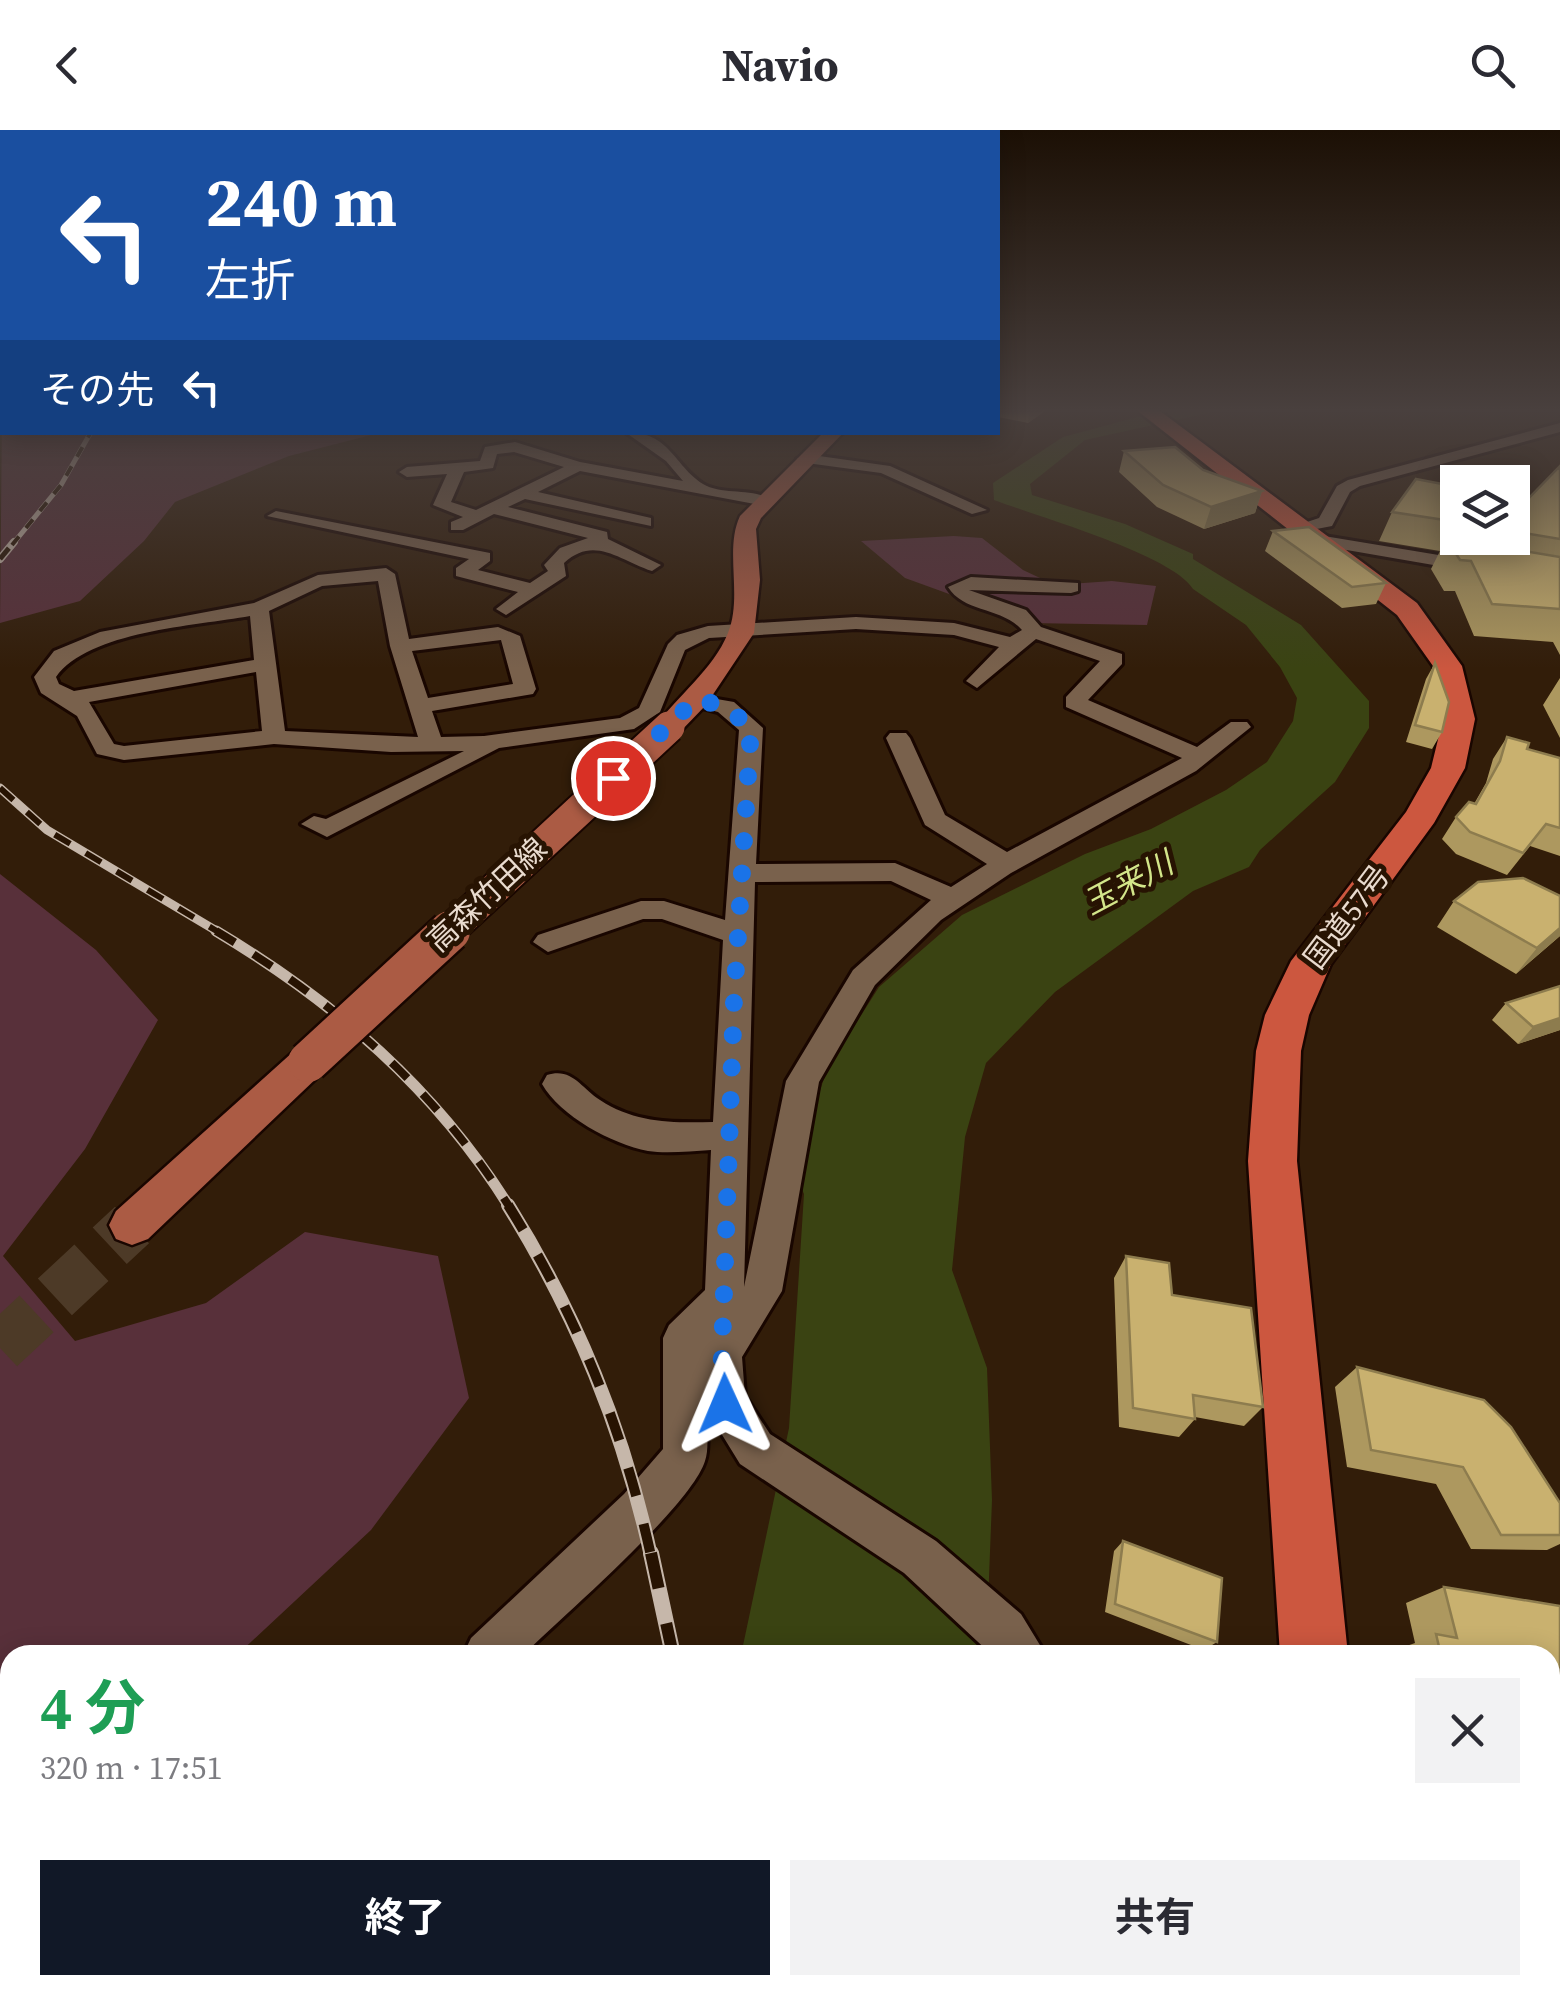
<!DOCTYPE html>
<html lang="ja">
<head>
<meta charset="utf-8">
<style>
	:root { --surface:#fff; --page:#f2f2f3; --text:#2b2b33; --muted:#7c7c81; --accent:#111827 }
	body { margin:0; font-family:"Source Serif 4","Noto Sans JP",serif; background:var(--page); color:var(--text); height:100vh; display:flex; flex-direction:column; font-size:38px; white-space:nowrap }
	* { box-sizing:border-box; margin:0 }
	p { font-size:32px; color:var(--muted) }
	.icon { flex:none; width:55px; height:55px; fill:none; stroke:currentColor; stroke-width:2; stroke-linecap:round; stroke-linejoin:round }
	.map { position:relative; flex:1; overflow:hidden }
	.panel { position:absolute; left:0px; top:1515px; width:1560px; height:350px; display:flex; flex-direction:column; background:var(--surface); border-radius:30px 30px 0 0; box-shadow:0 5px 25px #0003 }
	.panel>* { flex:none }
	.hud { position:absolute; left:0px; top:0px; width:1000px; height:305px; box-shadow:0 5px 25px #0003; background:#1a4fa0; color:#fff; overflow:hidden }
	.buttons { position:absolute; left:1440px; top:335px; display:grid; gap:20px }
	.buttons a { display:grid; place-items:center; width:90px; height:90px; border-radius:0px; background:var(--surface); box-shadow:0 5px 25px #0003; font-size:50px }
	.pin { position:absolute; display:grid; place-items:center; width:85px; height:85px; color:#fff; margin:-42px; border:5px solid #fff; border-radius:50%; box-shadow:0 2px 10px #0007 }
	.me { position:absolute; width:110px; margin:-55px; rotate:359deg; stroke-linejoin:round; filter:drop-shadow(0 0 8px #0008) }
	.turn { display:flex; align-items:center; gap:35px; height:210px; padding:0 40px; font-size:45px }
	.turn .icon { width:130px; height:130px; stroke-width:2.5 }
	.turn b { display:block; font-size:70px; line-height:85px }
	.then { display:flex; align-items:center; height:95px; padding:0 40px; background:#0003; gap:20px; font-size:38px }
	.round { display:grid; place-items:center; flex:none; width:105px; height:105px; border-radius:0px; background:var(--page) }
	.overview { display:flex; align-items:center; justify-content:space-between; height:170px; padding:0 40px }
	h1 { font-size:60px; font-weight:700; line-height:75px; color:#1e9e55 }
	.primary-button { display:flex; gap:20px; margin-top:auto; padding:20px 40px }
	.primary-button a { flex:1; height:115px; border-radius:0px; background:var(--accent); color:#fff; font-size:40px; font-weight:700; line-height:115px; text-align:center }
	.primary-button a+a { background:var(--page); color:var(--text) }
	header { display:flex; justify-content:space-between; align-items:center; height:130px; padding:0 40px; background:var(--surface); font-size:45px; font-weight:700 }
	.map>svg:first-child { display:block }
	.green { fill:#58303a }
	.water { fill:#3a4312 }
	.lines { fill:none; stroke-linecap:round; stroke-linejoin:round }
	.major-tunnel { stroke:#4d3a27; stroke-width:50; stroke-dasharray:50 25; stroke-linecap:butt }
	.minor-casing { stroke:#190600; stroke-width:6 }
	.major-casing { stroke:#190600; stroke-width:5 }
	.highway-casing { stroke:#190600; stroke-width:5 }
	.minor { fill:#79614c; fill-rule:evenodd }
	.major { fill:#ab5b44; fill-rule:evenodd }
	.highway { fill:#cc573f; fill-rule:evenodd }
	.rail-far5-casing { stroke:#c6b7aa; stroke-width:5 }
	.rail-far4-casing { stroke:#c6b7aa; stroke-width:8 }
	.rail-far3-casing { stroke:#c6b7aa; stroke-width:9 }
	.rail-far2-casing { stroke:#c6b7aa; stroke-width:11 }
	.rail-far1-casing { stroke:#c6b7aa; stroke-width:14 }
	.rail-casing { stroke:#c6b7aa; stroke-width:16 }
	.rail-far5 { stroke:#271302; stroke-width:4; stroke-dasharray:11; stroke-linecap:butt }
	.rail-far4 { stroke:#271302; stroke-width:5; stroke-dasharray:14; stroke-linecap:butt }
	.rail-far3 { stroke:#271302; stroke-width:6; stroke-dasharray:18; stroke-linecap:butt }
	.rail-far2 { stroke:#271302; stroke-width:8; stroke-dasharray:22; stroke-linecap:butt }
	.rail-far1 { stroke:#271302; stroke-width:10; stroke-dasharray:29; stroke-linecap:butt }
	.rail { stroke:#271302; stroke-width:12; stroke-dasharray:36; stroke-linecap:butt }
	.major-bridge-far1-casing { stroke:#190600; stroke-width:35; stroke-linecap:butt }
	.major-bridge-casing { stroke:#190600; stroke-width:45; stroke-linecap:butt }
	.major-bridge-far1 { stroke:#ab5b44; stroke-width:31 }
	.major-bridge { stroke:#ab5b44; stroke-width:40 }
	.wall { fill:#ad985f }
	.shaded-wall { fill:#8d7c4e }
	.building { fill:#c9b16f; stroke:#8d7c4e; stroke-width:2.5 }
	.route { stroke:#1a73e8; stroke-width:18; stroke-dasharray:0 32.4 }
	.labels { text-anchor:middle; stroke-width:10; stroke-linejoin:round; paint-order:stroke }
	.street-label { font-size:30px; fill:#e9dbcf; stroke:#271302 }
	.water-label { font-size:32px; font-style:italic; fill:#d3e68a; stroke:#271302 }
</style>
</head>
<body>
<header><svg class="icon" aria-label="back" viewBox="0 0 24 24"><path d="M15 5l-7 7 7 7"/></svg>Navio<svg class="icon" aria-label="search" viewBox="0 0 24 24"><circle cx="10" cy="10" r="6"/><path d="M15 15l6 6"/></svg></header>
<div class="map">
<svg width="1560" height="1865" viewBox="0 0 1560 1865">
	<rect width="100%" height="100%" fill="#321d09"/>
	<path class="green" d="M2,285V302L379,303L289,326L175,372L144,411L80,471L0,493Z
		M954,406L982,408L1023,440L1055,455L1112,451L1156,456L1147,495L1029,493L905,448L861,411Z
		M0,744L96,820L158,890L85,1019L3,1126L75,1211L206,1173L305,1102L438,1126L469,1268L371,1400L237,1525H10V1737L0,1746Z"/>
	<path class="water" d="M1171,278H1231L1085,310L1030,354L1032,365L1125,394L1193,424V429L1301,495L1369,571V598L1335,652L1260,720L1249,737L1193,761L1055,862L986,933L965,1007L952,1140L987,1238L992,1370L986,1525H741L789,1298L804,1064L794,1041L827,939L879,857L962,785L1085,724L1151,699L1226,660L1267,632L1293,591L1297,568L1280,537L1246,495L1193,459C1173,425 1036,386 994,370L993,353L1063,307Z
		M588,1855H906L903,1865H582Z"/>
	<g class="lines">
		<path class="major-tunnel" d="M0,1218L132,1095"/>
		<g class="minor-casing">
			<path id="minor" d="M1560,293V302L1360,356L1350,362L1332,396L1301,402L1292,397L1319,388L1337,356L1348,350Z
				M625,302C671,302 673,335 703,354C723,366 755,357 773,371L765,376L580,341L538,362L651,388V396L525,369L508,377L607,402L608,409L661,435L652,441C619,430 594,405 564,433L566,446L506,485L496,479L518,462L456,446V438L469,429L267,386L276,381L490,423V431L478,440L530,453L548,441L544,435L560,418L588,408L494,384L463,400H451V392L463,387L433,375L447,344L407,347L399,342L407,337L480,331L485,317L515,312L580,332L683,351L666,331ZM514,322L564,337L476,380L451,372L464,342L493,338L497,324Z
				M805,324L890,336L987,380L972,384L881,343L799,332L797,329Z
				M1318,405L1560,445V457L1312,414V406Z
				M386,438L395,444L409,509L498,497L520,506L536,559L533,564L432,581L441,607L484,606L620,588L639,578L668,514L677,505L708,496L856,487L954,493L1010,507L1022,500C1002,477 964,483 948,457L971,447L1078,453V461L1071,463L969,460L1026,480L1041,497L1122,524V534L1088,570L1197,617L1231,592H1247L1251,597L1196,641L1011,743L941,790L875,855L819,952L782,1161L742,1227L745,1266L770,1304L936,1411L1021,1484L1046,1525H992L904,1443L740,1334L705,1277C706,1294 710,1316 705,1331C691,1376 562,1487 523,1525H463L471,1508L624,1364L663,1319V1208L669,1195L705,1160L711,1020C691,1021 667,1024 648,1021C612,1014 560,986 542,954L547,945C572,937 581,958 600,970C635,993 672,993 713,992L723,810L662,789H643L548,822L533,812L538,805L641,771H664L725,790L739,600L718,582L688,574V564L734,572L763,598L756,734L895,733L951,757L987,734L925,695L886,608L890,603H906L910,608L945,685L1007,722L1182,628L1066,577V567L1100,531L1036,509L977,558L966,551L999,517L954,505L856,499L709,508L685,520L660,582L634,599L499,618L327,707L301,694L314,686L326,689L464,621L391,622L274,614L124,630L97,624L77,586L41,563L34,547L54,521L100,502L254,473L318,445ZM378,451L390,516L418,607L285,601L269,481L322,456ZM250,486L254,530L74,561L59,554L56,547C89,501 195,496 250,486ZM501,510L513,554L428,568L412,521ZM256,542L262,601L124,616L114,614L89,572ZM891,751L931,770L853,840L786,951L744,1157L755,752Z
				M30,1855H96L92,1865H26Z
				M1015,1855H1073L1072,1865H1014Z"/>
		</g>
		<g class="major-casing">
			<path id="major" d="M824,302H844L761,388L756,399L760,450L754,503L706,575L679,603H659L655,597C677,566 713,540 728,503C743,466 724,420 740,386Z
				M308,917L322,921L328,932L322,943L148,1109L132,1115L116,1109L109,1095L116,1081L294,921Z"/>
		</g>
		<g class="highway-casing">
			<path id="highway" d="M1134,278H1156L1417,473L1462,536L1475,589L1465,638L1434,693L1331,834L1309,885L1301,921L1297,1031L1348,1525H1280L1248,1031L1256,921L1265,885L1291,831L1406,682L1431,638L1443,589L1433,536L1397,485Z
				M1301,1855H1381L1383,1865H1301Z"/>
		</g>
		<use href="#minor" class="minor"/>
		<use href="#major" class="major"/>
		<use href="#highway" class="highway"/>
		<g class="rail-far5-casing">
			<path id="rail-far5" d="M12,415L61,355L91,302"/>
		</g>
		<g class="rail-far4-casing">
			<path id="rail-far4" d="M0,429L14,412"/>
		</g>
		<g class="rail-far3-casing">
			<path id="rail-far3" d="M0,658L47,700L220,803"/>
		</g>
		<g class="rail-far2-casing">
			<path id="rail-far2" d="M216,801C335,872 436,959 510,1078"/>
		</g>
		<g class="rail-far1-casing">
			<path id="rail-far1" d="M508,1075C577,1186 623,1298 651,1426"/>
		</g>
		<g class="rail-casing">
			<path id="rail" d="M651,1423L673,1525
				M736,1855L738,1865"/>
		</g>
		<use href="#rail-far5" class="rail-far5"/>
		<use href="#rail-far4" class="rail-far4"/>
		<use href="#rail-far3" class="rail-far3"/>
		<use href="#rail-far2" class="rail-far2"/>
		<use href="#rail-far1" class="rail-far1"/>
		<use href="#rail" class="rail"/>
		<g class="major-bridge-far1-casing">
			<path id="major-bridge-far1" d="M447,803L669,597"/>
		</g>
		<g class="major-bridge-casing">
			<path id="major-bridge" d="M308,932L450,801"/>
		</g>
		<use href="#major-bridge-far1" class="major-bridge-far1"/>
		<use href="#major-bridge" class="major-bridge"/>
	</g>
	<path class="wall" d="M998,278H1049L1028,293L998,287Z
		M1124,321L1203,340L1262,361L1255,383L1204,399L1157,377L1119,342Z
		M1560,336V525L1553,512L1474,506L1455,461H1444L1431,439L1440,421L1379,411L1392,382L1458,357V408H1512V369L1526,371Z
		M1273,401L1386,453L1376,474L1342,478L1265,421Z
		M1435,533L1442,602L1432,619L1406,612L1426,549Z
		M1560,548V608L1543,575Z
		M1507,607L1527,619L1560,628V726L1530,716L1507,745L1456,724L1442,709L1456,687L1474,674L1486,653L1493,629Z
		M1454,771L1560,806L1516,844L1437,797Z
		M1560,856V900L1518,914L1492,890L1506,873Z
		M1126,1126L1172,1165L1263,1277L1244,1296L1195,1287V1289L1179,1307L1119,1297L1114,1148Z
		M1357,1237L1560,1405V1414L1547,1420L1471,1419L1436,1354L1347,1337L1335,1257Z
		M1123,1411L1217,1512L1204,1520L1105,1482L1114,1421Z
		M1444,1457L1560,1476V1776L1550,1738V1525H1399L1398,1519L1415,1513L1406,1473Z
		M1550,1781H1560V1865H1525L1523,1855H1550Z"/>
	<path class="shaded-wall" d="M1030,278H1049L1028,293Z
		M1262,361L1255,383L1204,399L1211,377Z
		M1560,798V806L1516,844L1537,818Z
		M1560,888V900L1518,914L1533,897Z"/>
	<path class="building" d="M1175,317L1203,340L1262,361L1211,377L1163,355L1124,321Z
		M1560,336V409L1512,401V369L1526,371Z
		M1416,349L1458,357V392L1392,382Z
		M1309,397L1386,453L1352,457L1273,401Z
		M1446,408L1560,427V479L1492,474L1471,431L1460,430Z
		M1435,533L1449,572L1442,602L1415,595Z
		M1507,607L1529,613L1527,619L1560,628V698L1546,694L1523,723L1470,702L1456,687L1469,672L1476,674L1500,631Z
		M1523,748L1560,766V798L1537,818L1454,771L1478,752Z
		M1560,856V888L1533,897L1506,873Z
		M1126,1126L1169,1133L1172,1165L1251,1178L1263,1277L1193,1265L1195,1289L1133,1278Z
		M1357,1237L1484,1270L1511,1297L1560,1373V1405H1501L1463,1337L1371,1320Z
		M1123,1411L1222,1448L1217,1512L1115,1474Z
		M1444,1457L1560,1476V1720L1550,1718V1525H1441L1436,1504L1457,1508Z"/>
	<linearGradient id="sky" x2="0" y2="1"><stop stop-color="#1c1005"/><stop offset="0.52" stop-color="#49403e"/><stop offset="1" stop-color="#49403e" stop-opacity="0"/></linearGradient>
	<rect width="1560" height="539" fill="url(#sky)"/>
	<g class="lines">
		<path class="route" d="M613,648L696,569L726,577L751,598L734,870L721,1250L725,1274"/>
	</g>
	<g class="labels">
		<g class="street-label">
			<text transform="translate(487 765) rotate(-43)" y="10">高森竹田線</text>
			<text transform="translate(1347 787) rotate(-53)" y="10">国道57号</text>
		</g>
		<g class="water-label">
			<text transform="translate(1128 753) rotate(-28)" y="11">玉来川</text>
		</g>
	</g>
</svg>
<div class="buttons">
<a><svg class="icon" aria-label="layers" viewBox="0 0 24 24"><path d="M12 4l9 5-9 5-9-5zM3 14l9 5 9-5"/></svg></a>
</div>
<div class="pin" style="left:613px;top:648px;background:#d93025"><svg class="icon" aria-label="arrive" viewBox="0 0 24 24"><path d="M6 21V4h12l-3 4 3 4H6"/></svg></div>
<svg class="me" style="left:725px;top:1274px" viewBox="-20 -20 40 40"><path d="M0-17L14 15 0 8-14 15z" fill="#1a73e8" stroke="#fff" stroke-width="4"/></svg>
<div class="hud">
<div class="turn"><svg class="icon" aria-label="left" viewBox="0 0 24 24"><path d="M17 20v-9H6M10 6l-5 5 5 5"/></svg><div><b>240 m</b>左折</div></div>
<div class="then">その先<svg class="icon" aria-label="left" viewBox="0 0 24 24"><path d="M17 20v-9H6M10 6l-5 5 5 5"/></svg></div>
</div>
<section class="panel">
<div class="overview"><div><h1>4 分</h1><p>320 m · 17:51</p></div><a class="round"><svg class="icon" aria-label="close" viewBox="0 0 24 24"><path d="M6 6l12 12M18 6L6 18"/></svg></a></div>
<div class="primary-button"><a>終了</a><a>共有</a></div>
</section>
</div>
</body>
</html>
